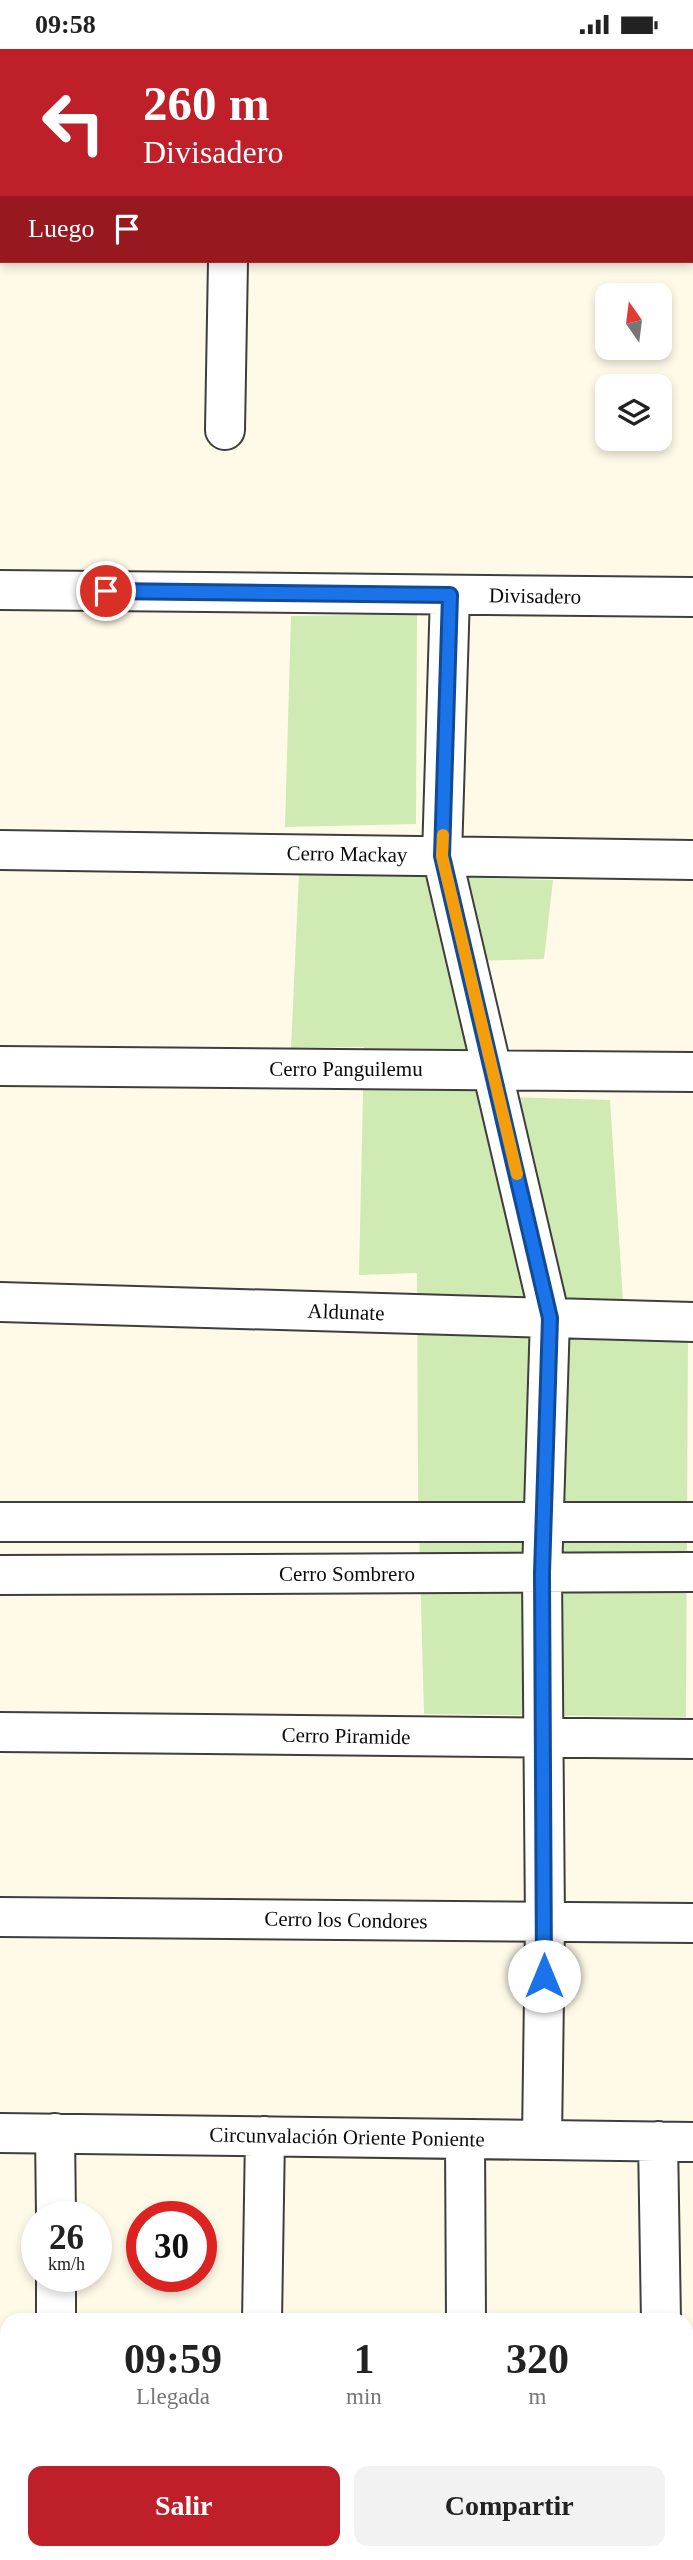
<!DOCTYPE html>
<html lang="es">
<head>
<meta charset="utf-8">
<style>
	:root { --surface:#fff; --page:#f2f2f2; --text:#222; --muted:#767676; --accent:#bf1f28 }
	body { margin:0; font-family:Georgia,serif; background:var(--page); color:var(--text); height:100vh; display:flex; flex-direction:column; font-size:26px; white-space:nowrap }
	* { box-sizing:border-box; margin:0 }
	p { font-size:23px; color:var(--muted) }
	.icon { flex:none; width:38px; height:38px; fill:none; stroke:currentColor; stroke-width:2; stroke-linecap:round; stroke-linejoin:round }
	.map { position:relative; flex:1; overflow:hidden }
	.drawer { position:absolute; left:0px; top:2264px; width:693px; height:247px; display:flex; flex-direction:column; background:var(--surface); border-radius:21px 21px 0 0; box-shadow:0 4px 10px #0003 }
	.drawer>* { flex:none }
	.guide { position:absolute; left:0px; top:0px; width:693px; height:214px; box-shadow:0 4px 10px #0003; background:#bf1f28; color:#fff; overflow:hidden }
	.needle { width:46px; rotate:346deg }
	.fabs { position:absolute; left:595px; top:234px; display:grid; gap:14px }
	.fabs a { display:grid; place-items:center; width:77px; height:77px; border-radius:14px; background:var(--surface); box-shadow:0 4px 10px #0003; font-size:35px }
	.speed { position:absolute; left:21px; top:2152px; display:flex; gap:14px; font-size:35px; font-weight:700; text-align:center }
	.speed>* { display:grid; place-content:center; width:91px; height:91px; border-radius:50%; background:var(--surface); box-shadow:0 4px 10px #0003; line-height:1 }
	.speed small { font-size:18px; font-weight:400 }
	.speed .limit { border:10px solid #d22; background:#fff; color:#111 }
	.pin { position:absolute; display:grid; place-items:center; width:60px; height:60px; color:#fff; margin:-30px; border:4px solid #fff; border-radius:50%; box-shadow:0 2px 7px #0007 }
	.me { position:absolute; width:77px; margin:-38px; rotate:0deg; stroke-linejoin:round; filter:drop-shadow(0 0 5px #0008) }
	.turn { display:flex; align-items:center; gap:24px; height:147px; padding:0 28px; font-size:32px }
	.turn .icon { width:91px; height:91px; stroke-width:2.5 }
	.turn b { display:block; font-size:49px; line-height:60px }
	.then { display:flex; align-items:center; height:66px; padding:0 28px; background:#0003; gap:14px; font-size:26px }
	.eta { display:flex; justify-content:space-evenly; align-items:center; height:119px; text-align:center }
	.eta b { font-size:42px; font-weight:600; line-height:49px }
	.button { display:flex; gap:14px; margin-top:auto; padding:14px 28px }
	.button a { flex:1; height:80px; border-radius:14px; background:var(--accent); color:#fff; font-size:28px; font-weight:600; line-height:80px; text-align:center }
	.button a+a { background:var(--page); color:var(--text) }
	.status { display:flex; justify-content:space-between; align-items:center; height:49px; padding:0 35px; background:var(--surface); direction:ltr }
	.status svg { height:19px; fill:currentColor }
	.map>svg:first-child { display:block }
	.green { fill:#cfeab2 }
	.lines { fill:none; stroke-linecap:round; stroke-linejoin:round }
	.minor-casing { stroke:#3e3e3e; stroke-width:42 }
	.minor { stroke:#fff; stroke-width:38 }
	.route-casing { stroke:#114b97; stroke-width:18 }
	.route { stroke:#1a73e8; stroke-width:12 }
	.slow { stroke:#f59e0b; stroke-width:12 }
	.labels { text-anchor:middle; stroke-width:7; stroke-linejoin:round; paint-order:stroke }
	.street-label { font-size:21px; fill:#0b0b0b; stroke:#fff }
</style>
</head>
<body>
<div class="status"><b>09:58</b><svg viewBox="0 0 49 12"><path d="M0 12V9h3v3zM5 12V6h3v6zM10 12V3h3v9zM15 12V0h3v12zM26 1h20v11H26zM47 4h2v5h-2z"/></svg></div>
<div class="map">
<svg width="693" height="2511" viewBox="0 0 693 2511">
	<rect width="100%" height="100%" fill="#fffae8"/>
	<path class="green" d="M417,565L416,775L285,778L291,567Z
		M299,824L553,831L544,910L470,912L508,1048L610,1051L625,1282L688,1286L686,1668L424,1665L418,1444L417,1224L359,1226L364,998L291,999Z"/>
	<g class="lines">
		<g class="minor-casing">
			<path id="minor" d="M180,2V0
				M405,2V0
				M651,2V0
				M0,182H2
				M225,381L228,212
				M0,541L693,548
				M450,546L442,807L550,1269L542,1524L545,1873L542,2090
				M0,801L693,811
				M0,1017L693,1023
				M0,1253L693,1273
				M0,1473H693
				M0,1526L693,1523
				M0,1683L693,1690
				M0,1868L693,1874
				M0,2084L693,2093
				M55,2084L56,2168
				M465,2090L466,2272
				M658,2092L661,2272
				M56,2228V2272
				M262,2272L265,2087
				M58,2504V2511
				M467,2504V2511
				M665,2504V2511
				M259,2511V2504"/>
		</g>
		<use href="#minor" class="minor"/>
	</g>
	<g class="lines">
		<g class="route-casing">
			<path id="route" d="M106,542L450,546L442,807L550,1269L542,1524L544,1927"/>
		</g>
		<use href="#route" class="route"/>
		<path class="slow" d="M443,786L442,807L517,1125"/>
	</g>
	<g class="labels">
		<g class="street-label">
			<text transform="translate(535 547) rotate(1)" y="7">Divisadero</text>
			<text transform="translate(347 805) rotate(1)" y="7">Cerro Mackay</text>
			<text x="346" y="1027">Cerro Panguilemu</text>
			<text transform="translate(346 1263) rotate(2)" y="7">Aldunate</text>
			<text x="347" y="1532">Cerro Sombrero</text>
			<text transform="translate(346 1687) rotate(1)" y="7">Cerro Piramide</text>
			<text transform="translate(346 1871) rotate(1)" y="7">Cerro los Condores</text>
			<text transform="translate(347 2088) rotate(1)" y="7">Circunvalación Oriente Poniente</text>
		</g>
	</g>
</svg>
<div class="fabs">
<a><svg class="needle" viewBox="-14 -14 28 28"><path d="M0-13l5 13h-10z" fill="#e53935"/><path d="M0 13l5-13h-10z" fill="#767676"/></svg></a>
<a><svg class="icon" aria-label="layers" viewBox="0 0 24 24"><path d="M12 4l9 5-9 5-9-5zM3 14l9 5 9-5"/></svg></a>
</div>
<div class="speed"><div>26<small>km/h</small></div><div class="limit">30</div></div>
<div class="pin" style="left:106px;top:542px;background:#d93025"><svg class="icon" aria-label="arrive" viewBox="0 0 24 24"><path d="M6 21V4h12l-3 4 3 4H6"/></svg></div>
<svg class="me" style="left:544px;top:1927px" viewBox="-20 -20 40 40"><circle r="19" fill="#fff"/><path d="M0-13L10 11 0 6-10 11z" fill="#1a73e8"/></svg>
<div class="guide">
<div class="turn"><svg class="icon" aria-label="left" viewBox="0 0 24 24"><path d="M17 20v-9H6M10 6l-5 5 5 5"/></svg><div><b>260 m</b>Divisadero</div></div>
<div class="then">Luego<svg class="icon" aria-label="arrive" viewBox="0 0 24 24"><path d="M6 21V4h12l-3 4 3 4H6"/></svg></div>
</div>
<section class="drawer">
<div class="eta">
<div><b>09:59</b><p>Llegada</p></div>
<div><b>1</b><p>min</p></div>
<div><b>320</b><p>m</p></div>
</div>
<div class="button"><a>Salir</a><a>Compartir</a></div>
</section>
</div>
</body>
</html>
